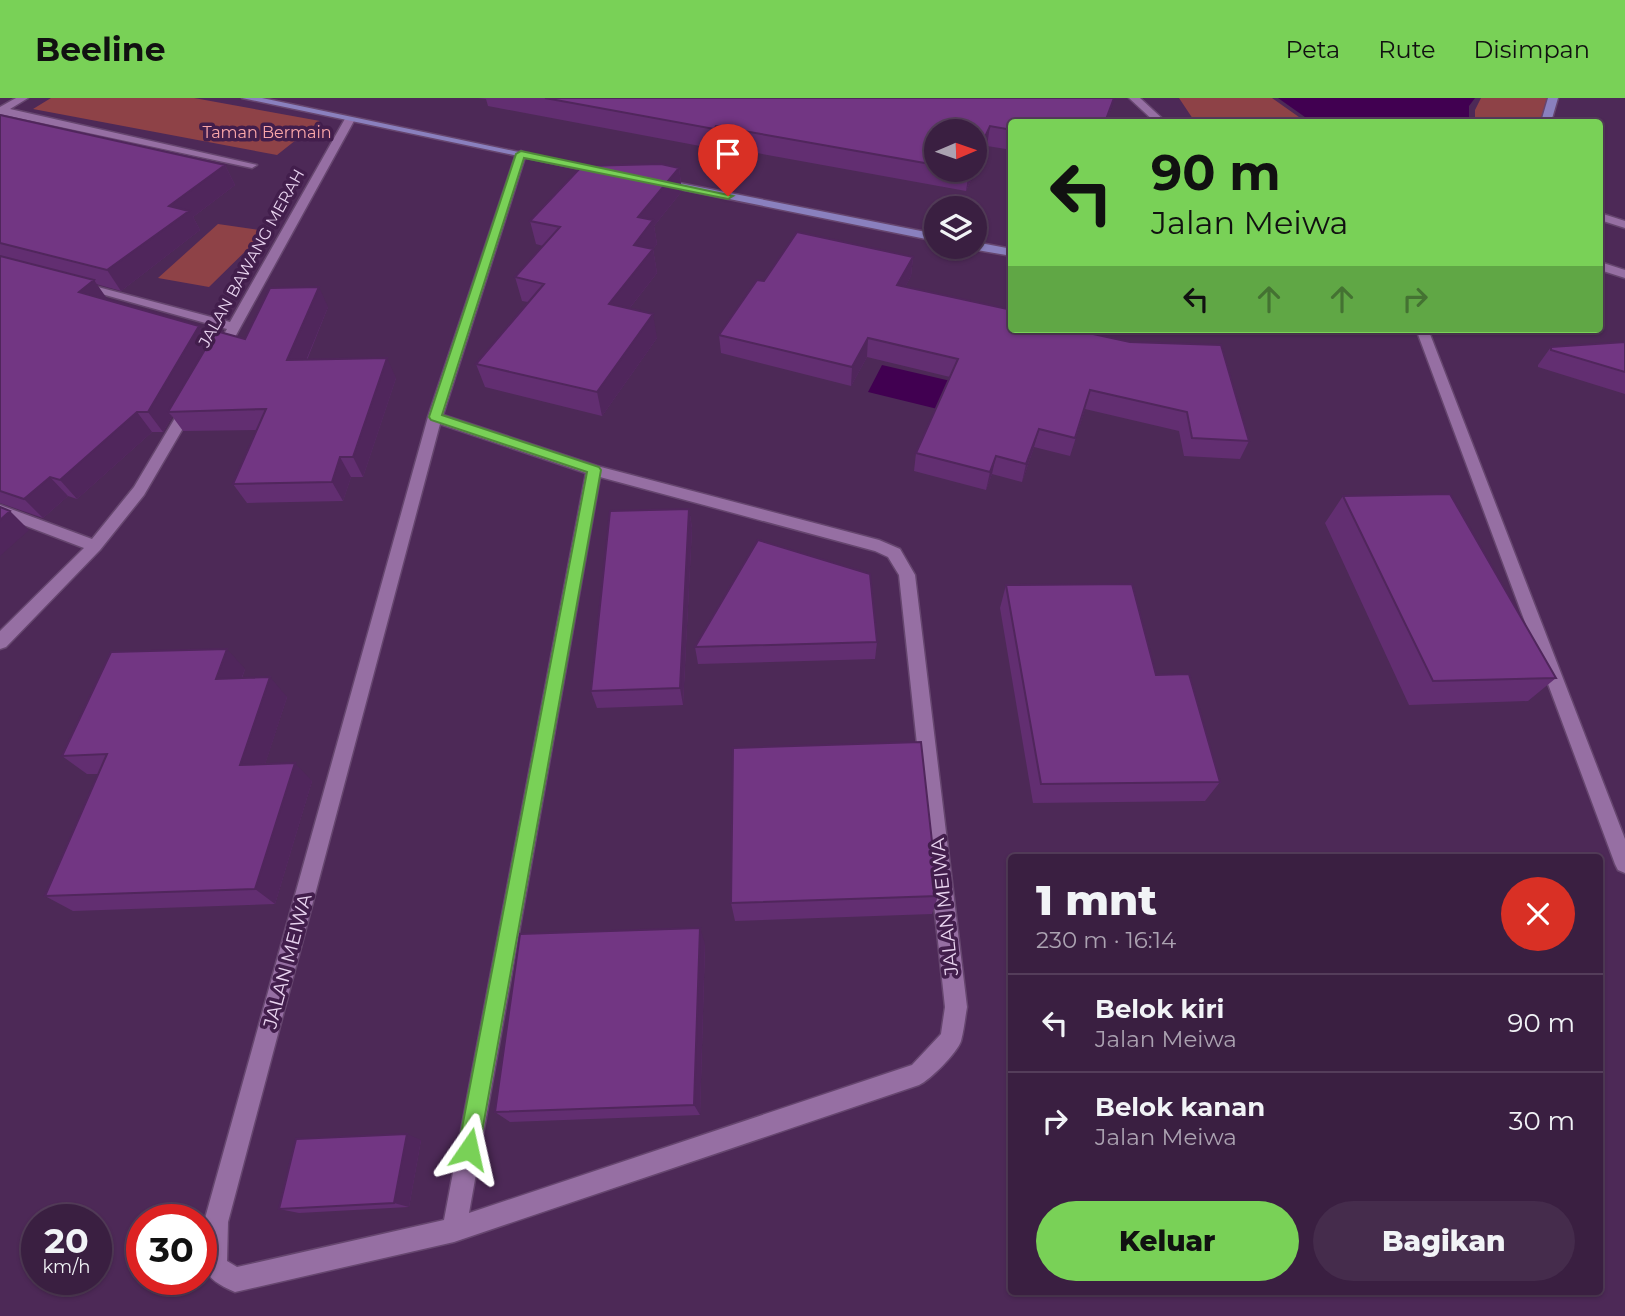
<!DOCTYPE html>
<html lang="id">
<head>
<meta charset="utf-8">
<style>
	:root { --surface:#3a1f41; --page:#452c4c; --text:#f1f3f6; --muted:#aba2b1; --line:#543d5a; --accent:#79d157 }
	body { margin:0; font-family:Montserrat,sans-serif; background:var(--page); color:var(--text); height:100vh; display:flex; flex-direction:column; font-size:26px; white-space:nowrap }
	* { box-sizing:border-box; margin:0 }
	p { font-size:23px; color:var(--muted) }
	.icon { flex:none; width:38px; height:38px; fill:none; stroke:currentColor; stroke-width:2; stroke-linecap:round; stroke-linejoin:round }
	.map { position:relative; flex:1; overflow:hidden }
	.drawer { position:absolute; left:1008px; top:756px; width:595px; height:441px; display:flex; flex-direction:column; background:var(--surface); border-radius:7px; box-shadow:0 2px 5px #0004,0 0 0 2px var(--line) }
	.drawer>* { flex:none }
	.hud { position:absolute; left:1008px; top:21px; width:595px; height:214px; border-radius:7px; box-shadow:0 2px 5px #0004,0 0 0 2px var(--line); background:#79d157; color:#111; overflow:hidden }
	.needle { width:46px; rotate:88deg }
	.fabs { position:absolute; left:924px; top:21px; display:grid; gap:14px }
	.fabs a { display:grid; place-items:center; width:63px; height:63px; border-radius:50%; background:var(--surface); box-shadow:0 2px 5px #0004,0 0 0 2px var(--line); font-size:35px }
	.speed { position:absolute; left:21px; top:1106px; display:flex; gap:14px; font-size:35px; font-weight:700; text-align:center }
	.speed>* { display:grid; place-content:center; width:91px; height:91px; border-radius:50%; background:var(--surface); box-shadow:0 2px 5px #0004,0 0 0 2px var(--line); line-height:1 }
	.speed small { font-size:18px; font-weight:400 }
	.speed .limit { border:10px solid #d22; background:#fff; color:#111 }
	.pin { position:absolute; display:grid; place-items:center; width:60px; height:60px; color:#fff; margin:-72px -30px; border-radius:50% 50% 50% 0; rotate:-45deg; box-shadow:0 0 7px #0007 }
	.pin .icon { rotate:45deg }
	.me { position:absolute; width:77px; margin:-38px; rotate:11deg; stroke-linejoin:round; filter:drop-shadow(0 0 5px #0008) }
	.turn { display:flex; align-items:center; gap:24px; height:147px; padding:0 28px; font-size:32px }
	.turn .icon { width:91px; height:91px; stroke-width:2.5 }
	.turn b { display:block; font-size:49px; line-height:60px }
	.lanes { display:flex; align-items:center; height:66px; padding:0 28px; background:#0003; justify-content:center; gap:35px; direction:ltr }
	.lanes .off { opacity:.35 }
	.round { display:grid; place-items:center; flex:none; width:74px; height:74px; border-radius:37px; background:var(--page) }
	.headline { display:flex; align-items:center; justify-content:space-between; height:119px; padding:0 28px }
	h1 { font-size:42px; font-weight:800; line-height:52px }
	.cta { display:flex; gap:14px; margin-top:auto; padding:14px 28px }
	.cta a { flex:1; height:80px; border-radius:42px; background:var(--accent); color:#111; font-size:28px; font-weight:800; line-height:80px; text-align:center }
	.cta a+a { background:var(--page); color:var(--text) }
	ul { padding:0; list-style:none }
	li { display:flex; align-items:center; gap:21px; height:98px; padding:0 28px; border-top:2px solid var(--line) }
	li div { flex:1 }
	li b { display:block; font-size:26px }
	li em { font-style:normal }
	header { display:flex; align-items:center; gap:42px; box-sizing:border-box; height:98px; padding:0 35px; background:var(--accent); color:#111 }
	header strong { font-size:33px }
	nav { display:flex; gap:38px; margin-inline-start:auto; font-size:24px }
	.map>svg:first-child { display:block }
	.green { fill:#8e4247 }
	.water { fill:#410051 }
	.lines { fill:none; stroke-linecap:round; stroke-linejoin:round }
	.lane-casing { stroke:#66466f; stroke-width:3 }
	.street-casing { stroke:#66466f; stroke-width:3 }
	.secondary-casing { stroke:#66466f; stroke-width:3 }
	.lane { fill:#966fa3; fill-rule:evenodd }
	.street { fill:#966fa3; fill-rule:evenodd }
	.secondary { fill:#8a80be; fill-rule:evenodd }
	.wall { fill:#622e71; fill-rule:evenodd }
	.shaded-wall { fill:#50265c }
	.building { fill:#723683; stroke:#50265c; stroke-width:2 }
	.route { fill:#79d157; stroke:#4f8839; stroke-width:2 }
	.labels { text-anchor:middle; stroke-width:7; stroke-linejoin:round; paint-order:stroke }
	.far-park-label { font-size:16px; fill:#fba7a9; stroke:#421e4c }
	.far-street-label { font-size:16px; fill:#ead5f1; stroke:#421e4c }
	.street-label { font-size:19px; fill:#ead5f1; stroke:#421e4c }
</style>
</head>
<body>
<header>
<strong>Beeline</strong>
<nav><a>Peta</a><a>Rute</a><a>Disimpan</a></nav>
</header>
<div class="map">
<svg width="1625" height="1218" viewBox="0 0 1625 1218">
	<rect width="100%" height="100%" fill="#4d2957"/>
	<path class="green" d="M51,0H194L320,23L277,57L33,11Z
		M1179,0H1272L1306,24H1195Z
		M1481,0H1547L1544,24H1475V12Z
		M218,126L266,133L209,189L158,180Z"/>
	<path class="water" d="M1278,0H1475L1469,8V24H1312Z
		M882,267L955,284L958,316L868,294Z"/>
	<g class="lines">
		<g class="lane-casing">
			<path id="lane" d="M1600,164L1625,172V180L1600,172Z
				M1416,231H1428L1625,741V775L1618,772L1615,766Z"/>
		</g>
		<g class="street-casing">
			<path id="street" d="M16,0H28L10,11L257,67L252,70L0,16V9Z
				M1129,0H1140L1166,24H1155Z
				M346,19L355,21L224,259H214L212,256L227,231L73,188L79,184L230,224Z
				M521,53L526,56L443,317L597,368L879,442L900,451L915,477L967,909C965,920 964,932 961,943C957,955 930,982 919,987L454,1144L235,1194C194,1177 203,1162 204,1124L428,319L516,56ZM440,326L586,375L444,1122L237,1169L227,1163L228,1124ZM600,379L875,453L888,459L899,477L945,909L941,936L912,967L469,1115Z
				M1600,115L1625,123V130L1600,122Z
				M189,303L196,308L144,397L100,452L6,549L0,551V533L84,450L0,418V407L92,441L134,389L184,305Z"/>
		</g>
		<g class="secondary-casing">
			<path id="secondary" d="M242,0H262L609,73L604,76Z
				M1548,0H1558L1551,24H1541Z
				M659,81L936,136V143L655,86V82Z
				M975,144L1012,151V158L971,151L970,149H975Z"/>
		</g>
		<use href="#lane" class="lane"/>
		<use href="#street" class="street"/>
		<use href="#secondary" class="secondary"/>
	</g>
	<path class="wall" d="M478,0H1114L1107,24H1012V52L987,48L966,93L718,48L716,51L488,8L486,1ZM936,33L975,72H936Z
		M0,17L225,67L235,87L193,119L200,132L121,193L96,186L107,202L199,228L209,244L245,241L328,209L307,262L396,280L363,379H351L343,403L247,405L233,386L257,332L183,333L172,318L163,334H152L77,401L68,398L43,420L0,405Z
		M679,70L682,93L654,128L657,146L653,151L657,175L629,211L657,240L602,318L485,289L476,266L528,204L522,203L515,179L543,148L536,146L530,123Z
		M913,159L911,178L905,189L1012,231L1249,343L1240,361L1184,358L1179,333L1085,311L1070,358L1034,349L1022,384L992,376L986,392L914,373L916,355L950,279L867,259L851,288L721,255L719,237L764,183Z
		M1625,244V296L1538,269V267L1551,249Z
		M1343,398L1556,580L1528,603L1409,607L1325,425Z
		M689,411L692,430L683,607L597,610L591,593Z
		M1006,487L1156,577L1220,684L1205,703L1033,705L1000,510Z
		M877,544L875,561L698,566L695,549Z
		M245,571L242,580L287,599L265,666L312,683L275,806L73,813L45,798L99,676H87L62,658Z
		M938,798L932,816L735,823L731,805Z
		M705,846L700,1017L510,1024L495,1014Z
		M421,1042L409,1109L299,1115L279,1111Z"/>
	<path class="shaded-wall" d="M1114,0L1107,24H1105Z
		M716,28L718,48L716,51L714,31Z
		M990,28L987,48L966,93L969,72H975V60Z
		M225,67L235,87L193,119L200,132L121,193L107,172L169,108Z
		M679,70L682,93L654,128L657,146L653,151L657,175L614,230L609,206L634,147L638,119Z
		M913,159L911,178L896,206L897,187Z
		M94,182L108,202L79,194Z
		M319,189L328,209L298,282L287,262Z
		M653,216L657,240L602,318L597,294Z
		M199,228L212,248L168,314L172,318L163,334L148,314Z
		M868,240L867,259L851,288L852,269Z
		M387,260L396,280L363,379L353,359Z
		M137,314L152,334L77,401L60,382Z
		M1039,331L1034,349L1022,384L1026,366Z
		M996,358L992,376L986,392L990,374Z
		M340,359L351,379L343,403L332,384Z
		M50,379L68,398L43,420L24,401Z
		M689,411L692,430L683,607L680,590Z
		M10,413L29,432L0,458V422Z
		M227,551L245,571L234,600L216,581Z
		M270,579L287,599L259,685L240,667Z
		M295,665L312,683L275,806L255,791Z
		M700,830L705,846L700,1017L694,1007Z
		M407,1036L421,1042L409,1109L394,1105Z"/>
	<path class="building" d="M545,0H1114L1105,24H1012V32L990,28L975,60V33H936V67L716,28L714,31Z
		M0,17L225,67L169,108L189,113L107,172L0,145Z
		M661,66L679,70L638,119L653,122L634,147L653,151L609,206L653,216L597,294L476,266L544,186L515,179L560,129L530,123L582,68Z
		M797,134L913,159L897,187L1012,212V231H1070L1130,244L1221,247L1249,343L1192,340L1187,314L1090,292L1075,340L1039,331L1026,366L996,358L990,374L916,355L958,261L868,240L852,269L719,237L757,182L764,183Z
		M0,158L94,182L79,194L199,228L148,314H137L60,382L50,379L24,401L0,393Z
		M319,189L287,262L387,260L353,359H340L332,384L233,386L266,311L168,314L216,233L245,241L270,190Z
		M1625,244V274L1551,252V249Z
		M1450,396L1556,580L1433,583L1343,398Z
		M0,409L10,413L0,422Z
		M689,411L680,590L591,593L610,413Z
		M758,442L870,476L877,544L695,549Z
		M1132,486L1156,577L1189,576L1220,684L1041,686L1006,487Z
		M227,551L216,581L270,579L240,667L295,665L255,791L45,798L107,656L62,658L111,554Z
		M921,644L938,798L731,805L733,650Z
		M700,830L694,1007L495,1014L520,836Z
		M407,1036L394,1105L279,1111L296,1041Z"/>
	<path class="route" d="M521,53L733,98L728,101L524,60L442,317L599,369L601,372L479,1051L476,1058L469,1061L461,1058L458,1051L587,374L431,322L429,319L516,56Z"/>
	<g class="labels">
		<g class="far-park-label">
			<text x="267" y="40">Taman Bermain</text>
		</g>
		<g class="far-street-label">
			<text transform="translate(251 160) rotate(-61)" y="6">JALAN BAWANG MERAH</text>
		</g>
		<g class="street-label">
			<text transform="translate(944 809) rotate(-96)" y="7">JALAN MEIWA</text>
			<text transform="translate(287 863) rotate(-75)" y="7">JALAN MEIWA</text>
		</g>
	</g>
</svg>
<div class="fabs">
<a><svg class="needle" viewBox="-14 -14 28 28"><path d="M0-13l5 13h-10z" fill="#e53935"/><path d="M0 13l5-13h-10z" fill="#aba2b1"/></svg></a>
<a><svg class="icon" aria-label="layers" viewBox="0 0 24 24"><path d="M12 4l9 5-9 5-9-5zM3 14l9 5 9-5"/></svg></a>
</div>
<div class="speed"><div>20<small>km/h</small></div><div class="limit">30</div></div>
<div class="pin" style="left:728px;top:98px;background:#d93025"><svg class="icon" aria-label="arrive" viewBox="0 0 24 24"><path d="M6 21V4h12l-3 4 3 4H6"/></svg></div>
<svg class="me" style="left:469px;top:1051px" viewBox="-20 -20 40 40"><path d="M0-17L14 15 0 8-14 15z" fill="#79d157" stroke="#fff" stroke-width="4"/></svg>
<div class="hud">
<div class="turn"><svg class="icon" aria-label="left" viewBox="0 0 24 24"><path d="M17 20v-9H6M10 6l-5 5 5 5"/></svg><div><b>90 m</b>Jalan Meiwa</div></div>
<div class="lanes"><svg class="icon" aria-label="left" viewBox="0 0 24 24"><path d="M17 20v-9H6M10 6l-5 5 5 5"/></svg><svg class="icon off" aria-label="ahead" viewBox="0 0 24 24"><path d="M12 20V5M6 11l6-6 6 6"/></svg><svg class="icon off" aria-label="ahead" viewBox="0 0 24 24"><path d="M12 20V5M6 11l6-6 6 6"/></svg><svg class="icon off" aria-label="right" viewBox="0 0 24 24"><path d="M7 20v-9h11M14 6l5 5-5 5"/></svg></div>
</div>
<section class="drawer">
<div class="headline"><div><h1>1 mnt</h1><p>230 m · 16:14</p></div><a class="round" style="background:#d93025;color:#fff"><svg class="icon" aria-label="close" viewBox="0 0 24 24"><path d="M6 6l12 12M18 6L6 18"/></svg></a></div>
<ul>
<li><svg class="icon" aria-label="left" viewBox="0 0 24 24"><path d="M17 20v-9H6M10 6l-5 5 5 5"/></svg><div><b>Belok kiri</b><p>Jalan Meiwa</p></div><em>90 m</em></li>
<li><svg class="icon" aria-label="right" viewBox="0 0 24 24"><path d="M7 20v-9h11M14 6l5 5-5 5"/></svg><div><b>Belok kanan</b><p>Jalan Meiwa</p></div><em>30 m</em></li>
</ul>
<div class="cta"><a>Keluar</a><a>Bagikan</a></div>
</section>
</div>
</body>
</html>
